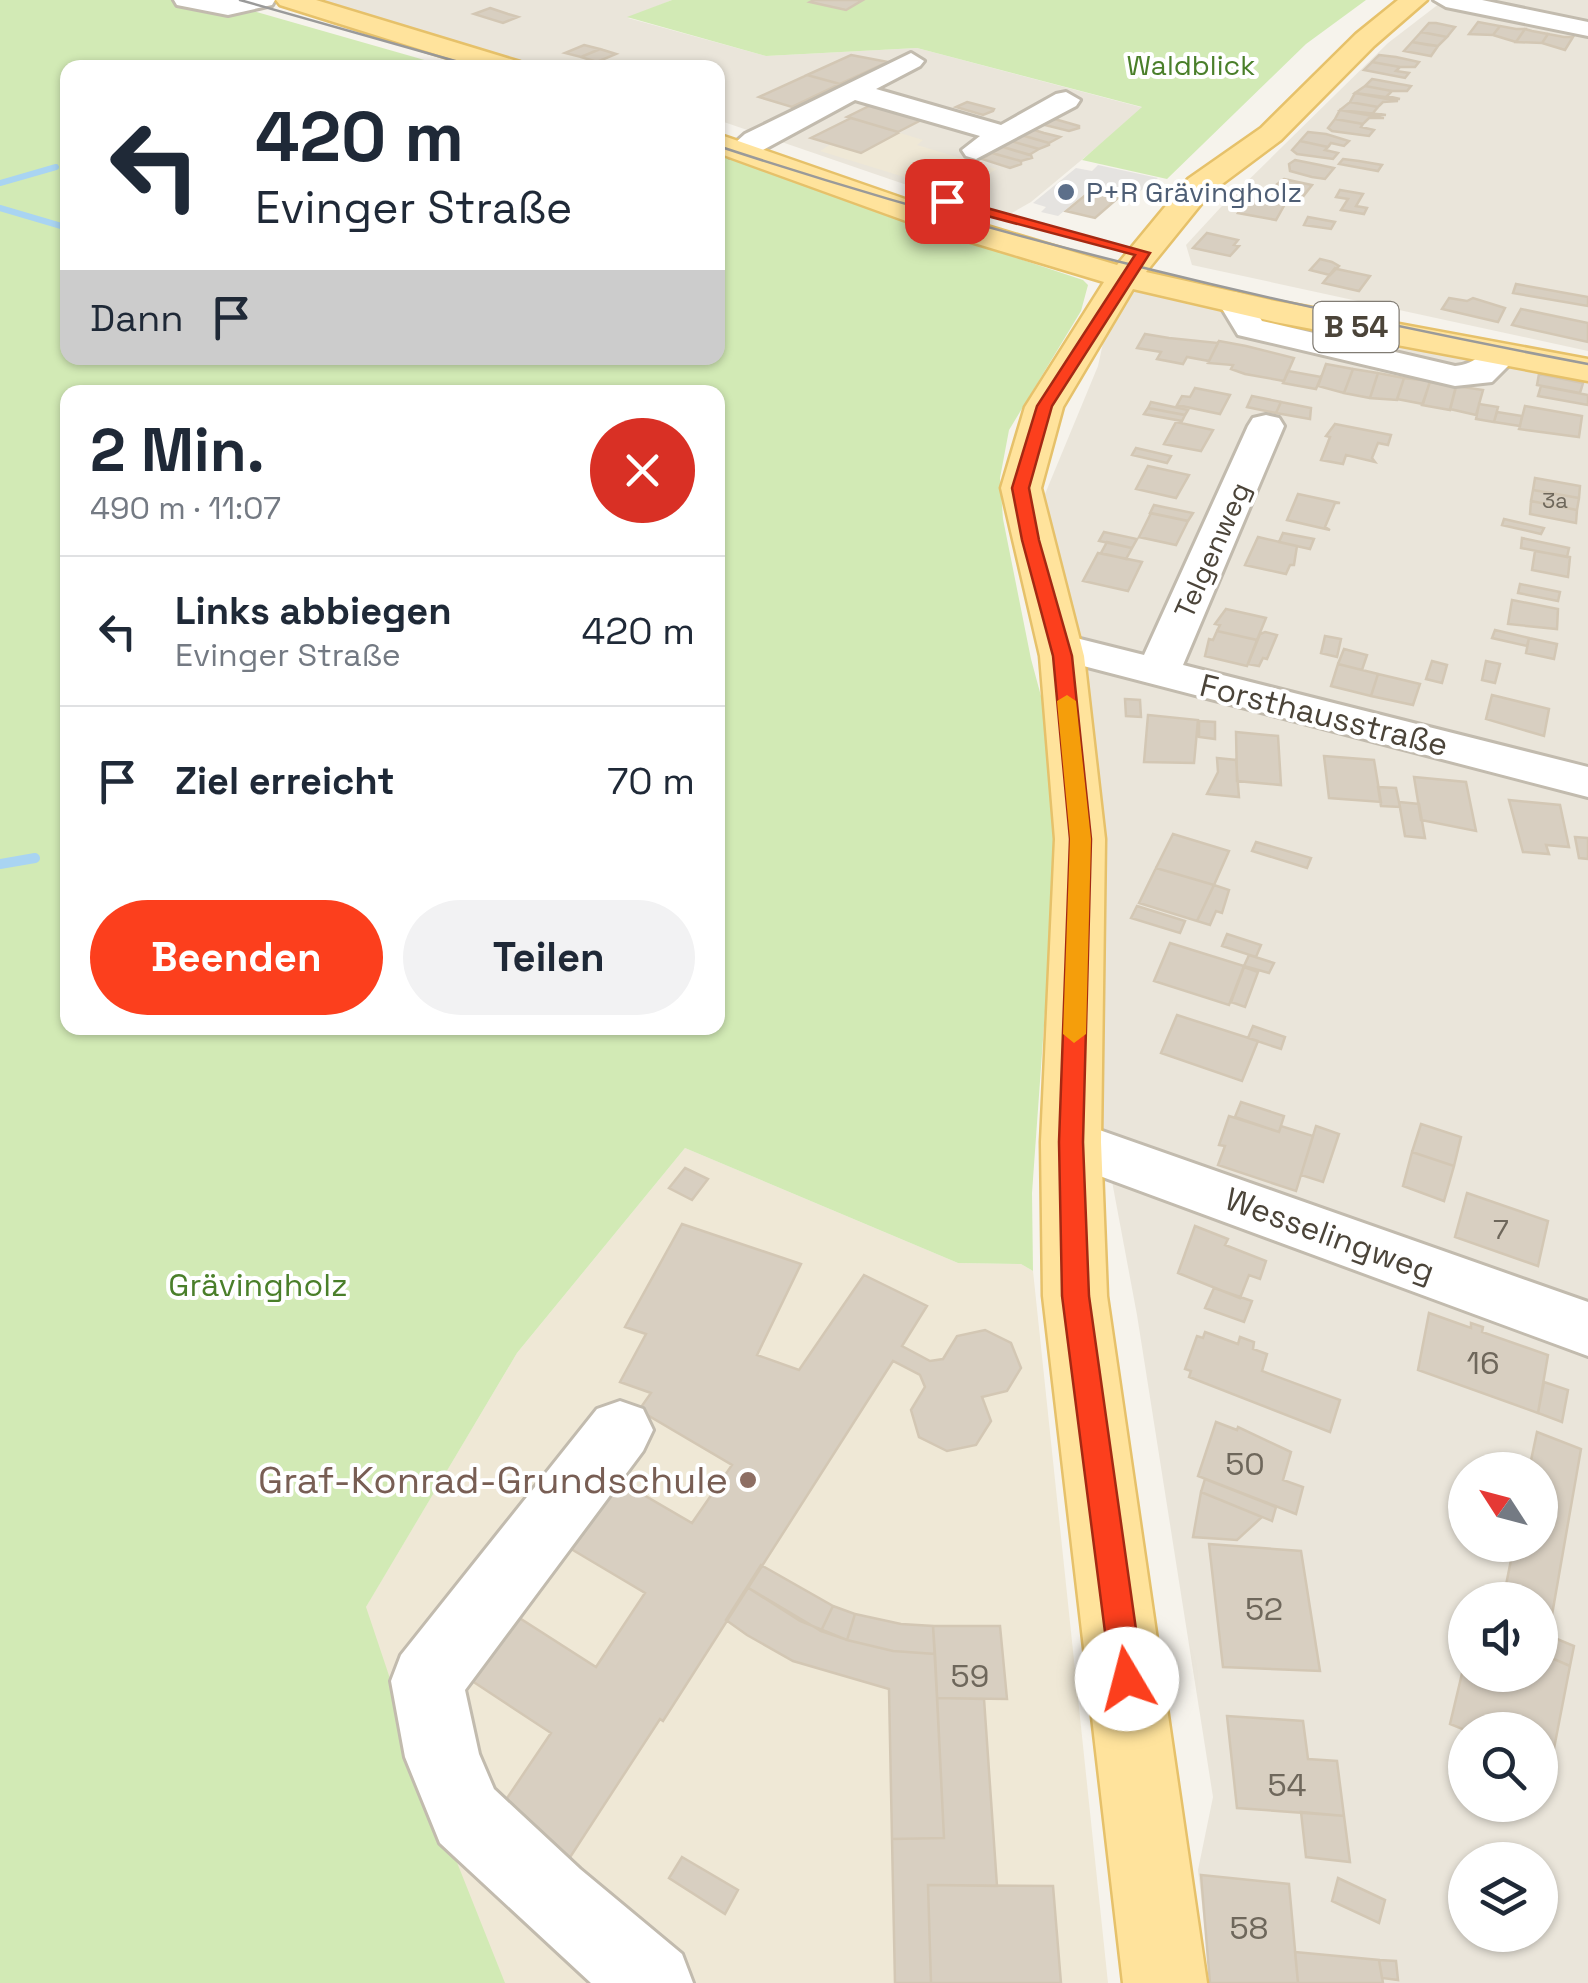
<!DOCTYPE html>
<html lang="de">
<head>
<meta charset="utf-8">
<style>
	:root { --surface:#fff; --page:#f2f2f3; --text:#1f2937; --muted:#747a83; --line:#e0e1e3; --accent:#fc3f1d }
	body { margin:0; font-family:"Space Grotesk",sans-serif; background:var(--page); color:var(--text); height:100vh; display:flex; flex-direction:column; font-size:38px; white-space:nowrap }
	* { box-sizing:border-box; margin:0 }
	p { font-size:32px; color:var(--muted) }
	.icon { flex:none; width:55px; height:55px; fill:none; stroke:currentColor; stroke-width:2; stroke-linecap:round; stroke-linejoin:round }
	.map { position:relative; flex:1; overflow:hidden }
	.panel { position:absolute; left:60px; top:385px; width:665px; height:650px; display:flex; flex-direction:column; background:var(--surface); border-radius:20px; box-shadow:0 2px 8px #0004 }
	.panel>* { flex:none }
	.top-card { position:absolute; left:60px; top:60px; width:665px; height:305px; border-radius:20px; box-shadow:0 2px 8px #0004; background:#fff; color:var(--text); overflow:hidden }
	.needle { width:65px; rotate:306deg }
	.fabs { position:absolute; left:1448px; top:1452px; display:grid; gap:20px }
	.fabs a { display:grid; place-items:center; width:110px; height:110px; border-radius:50%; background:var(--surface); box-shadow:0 2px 8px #0004; font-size:50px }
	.pin { position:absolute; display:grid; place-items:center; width:85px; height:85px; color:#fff; margin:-42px; border-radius:20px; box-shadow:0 5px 15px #0006 }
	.me { position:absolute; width:110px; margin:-55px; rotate:352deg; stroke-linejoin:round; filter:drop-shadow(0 0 8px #0008) }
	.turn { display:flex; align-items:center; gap:35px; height:210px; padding:0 30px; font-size:45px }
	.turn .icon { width:130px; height:130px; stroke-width:2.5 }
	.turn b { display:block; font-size:70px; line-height:85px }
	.then { display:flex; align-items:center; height:95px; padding:0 30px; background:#0003; gap:20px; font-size:38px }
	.round { display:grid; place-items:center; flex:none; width:105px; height:105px; border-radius:52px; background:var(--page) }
	.headline { display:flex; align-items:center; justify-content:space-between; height:170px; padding:0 30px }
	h1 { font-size:60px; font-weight:700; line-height:75px }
	.primary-button { display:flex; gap:20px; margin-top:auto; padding:20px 30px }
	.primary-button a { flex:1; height:115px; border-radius:60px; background:var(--accent); color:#fff; font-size:40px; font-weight:700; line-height:115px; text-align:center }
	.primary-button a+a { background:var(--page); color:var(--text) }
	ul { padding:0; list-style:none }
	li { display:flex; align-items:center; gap:30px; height:150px; padding:0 30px; border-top:2px solid var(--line) }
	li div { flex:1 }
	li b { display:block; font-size:38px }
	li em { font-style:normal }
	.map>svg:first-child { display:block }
	.residential { fill:#eae5da; fill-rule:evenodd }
	.education { fill:#efe8d6 }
	.green { fill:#d2eab5; fill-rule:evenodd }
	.parking { fill:#e5e3e0 }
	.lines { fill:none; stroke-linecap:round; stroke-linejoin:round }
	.stream-far1 { stroke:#a9d4f2; stroke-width:6 }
	.stream { stroke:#a9d4f2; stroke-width:10 }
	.building { fill:#d8cfc1; stroke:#d3c7b4; stroke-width:2.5 }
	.minor-casing { stroke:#c2bbae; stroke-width:6 }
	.major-casing { stroke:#e6c16a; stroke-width:5 }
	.minor { fill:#fff; fill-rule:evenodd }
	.major { fill:#ffe39c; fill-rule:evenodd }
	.tram { stroke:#9a9a9a; stroke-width:2.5 }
	.route { fill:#fc3f1d; stroke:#a42913; stroke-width:2.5 }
	.slow { fill:#f59e0b }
	.service-dot { fill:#5c6f8a; stroke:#fff; stroke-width:4 }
	.education-dot { fill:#8d6e63; stroke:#fff; stroke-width:4 }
	.labels { text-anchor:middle; stroke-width:8; stroke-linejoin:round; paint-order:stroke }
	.far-number-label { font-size:22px; fill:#6e675b }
	.far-park-label { font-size:28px; fill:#4a7f2a; stroke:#fff }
	.far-service-label { font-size:28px; fill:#4e5e75; stroke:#fff; text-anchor:start }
	.far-street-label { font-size:28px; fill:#4b4439; stroke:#fff }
	.number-label { font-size:28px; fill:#6e675b }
	.shield { fill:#fff; stroke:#817c74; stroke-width:2.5 }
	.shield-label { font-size:30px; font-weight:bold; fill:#4b4439 }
	.street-label { font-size:32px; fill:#4b4439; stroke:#fff }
	.park-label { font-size:32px; fill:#4a7f2a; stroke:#fff }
	.near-number-label { font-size:32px; fill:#6e675b }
	.near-education-label { font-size:38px; fill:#785e54; stroke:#fff; text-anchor:end }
</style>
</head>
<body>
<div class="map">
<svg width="1588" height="1983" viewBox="0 0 1588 1983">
	<rect width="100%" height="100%" fill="#f6f3ec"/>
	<path class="residential" d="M289,0H672L628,18L766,56L917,48L1144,108L1031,202L1003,218L718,120V68L543,67Z
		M1444,0H1588V351L1192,265L1186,245L1222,206L1388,43Z
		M1125,277L1588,370V1983H1211L1198,1870L1213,1797L1137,1315L1097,1101L1045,494L1098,366L1114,293ZM1465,1470H1540V1545H1465ZM1465,1600H1540V1675H1465ZM1465,1730H1540V1805H1465ZM1465,1860H1540V1935H1465Z"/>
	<path class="education" d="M851,118L923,140L917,145L997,169L956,193L820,151L831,144L811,138Z
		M685,1148L958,1263L1021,1264L1033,1271L1108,1983H176L271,1766L517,1353Z"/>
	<path class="green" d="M0,0H215L449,67L68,68V358H718V152L891,216L1083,280L1088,285L1081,311L1009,430L1000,478L1003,519L1031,659L1062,774L1032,1193L1033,1271L1021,1264L958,1263L685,1148L517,1353L366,1607L423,1777L505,1983H0ZM68,392H718V1028H68Z
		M672,0H1366L1306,44L1167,179L1082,160L1142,107L917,48L766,56L627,17Z"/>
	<path class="parking" d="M1098,165L1158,178L1135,195L1094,186L1058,216L1041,212L1046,207L1033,203L1076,168L1092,171Z"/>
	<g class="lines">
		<path class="stream-far1" d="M0,183L56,167
			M0,208L68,228"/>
		<path class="stream" d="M0,864L35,858"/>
	</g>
	<path class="building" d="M814,0H863L846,10L810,2Z
		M490,8L508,14L518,17L503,23L474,14Z
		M1478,22L1500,26L1493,35L1469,34Z
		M1429,23H1436L1455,27L1447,37L1421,32Z
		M1500,26L1516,29H1525L1516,42L1493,35Z
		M1525,29L1532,31L1548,34L1542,43L1516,42Z
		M1421,32L1447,37L1438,46L1412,42Z
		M1548,34L1564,37H1573L1565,50L1542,43Z
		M1412,42L1428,45L1438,46L1431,56L1404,51Z
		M584,45L600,49L581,57L565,53Z
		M600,49L616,54L597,62L581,57Z
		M851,55L888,62L840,84L807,75Z
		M1379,55L1396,57L1419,62L1415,67H1400L1372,62Z
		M1372,62L1400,67L1396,71L1409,73L1405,78L1364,70Z
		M807,75L840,84L792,107L759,97Z
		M1372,79L1411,86L1407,91H1392L1365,86Z
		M1365,86L1392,91L1387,96L1400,99L1355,93Z
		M1355,93L1398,101L1383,102L1378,107L1350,102Z
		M967,102L994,109L993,111L983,115L956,107Z
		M1350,102L1378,107L1373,113L1386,115L1340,110Z
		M873,104L923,119L898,132L847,117Z
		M1340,110L1384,118H1369L1363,124L1335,119Z
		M851,118L898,132H900L861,153L811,138Z
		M1051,118L1079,126V128L1069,131L1041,124Z
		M1335,119L1363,124L1361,127L1374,130L1369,136L1332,131L1328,128Z
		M1031,129L1044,133L1060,137L1049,143L1021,135Z
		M1308,132L1326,134L1349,141L1344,146L1331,143L1328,147L1300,141Z
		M1021,135L1049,143V145L1039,149L1011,141Z
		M1011,141L1039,149L1029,155L1000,146Z
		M1300,141L1328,147L1325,150L1338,153L1333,159L1297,154L1292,150Z
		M1003,147L1031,155L1032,158L1021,161L992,153Z
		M992,153L1021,161V164L1010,168L982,159Z
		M1343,159L1359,161L1382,165L1378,171L1339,164Z
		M1295,160L1320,165L1334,168L1325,179L1312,177L1290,171L1289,164Z
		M1284,179L1312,185L1301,199L1272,193L1275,188H1272Z
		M1340,190L1363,194L1356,206L1367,208L1364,214L1341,210L1348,199L1336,197Z
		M1089,192L1118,198L1095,218L1066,211Z
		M1248,198L1285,204L1276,220L1238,213Z
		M1308,217L1335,222L1331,229L1304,225Z
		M1207,233L1238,240L1234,245L1239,246L1230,256L1193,248Z
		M1320,259L1332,262L1339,266L1330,275L1310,270Z
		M1335,268L1337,269L1370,276L1359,291L1323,283Z
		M1516,284L1588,297V306L1513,293Z
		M1449,298L1467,301L1473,298L1505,308L1498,322L1442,309Z
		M1521,309L1588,323V342L1512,325Z
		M1145,334L1169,338L1218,343L1209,361L1187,357L1183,364L1157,359L1161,352L1137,348Z
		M1219,341L1246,346L1294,358L1284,381L1245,374L1231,369L1233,365L1208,363Z
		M1326,364L1353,369L1344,393L1318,386Z
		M1353,369L1378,373L1370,398L1344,393Z
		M1288,371L1321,377L1316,389L1283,383Z
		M1378,373L1404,378L1397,400L1370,398Z
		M1539,374L1583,383L1580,393L1537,385Z
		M1404,378L1430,381L1423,404L1397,399Z
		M1430,382L1456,387L1450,410L1422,405Z
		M1456,386L1483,390L1476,415L1450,409Z
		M1541,386L1588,395V405L1538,396Z
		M1195,388L1230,395L1220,414L1177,405L1182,396L1190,397Z
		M1252,396L1281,402L1276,413L1247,407Z
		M1151,402L1188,410L1185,415L1148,408Z
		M1281,402L1311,408L1310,419L1276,413Z
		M1479,404L1498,407L1494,422L1476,419Z
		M1525,406L1582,416L1579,437L1519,429Z
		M1148,408L1185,415L1182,421L1144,414Z
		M1497,412L1522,416L1520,426L1494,422Z
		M1176,422L1213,430L1201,451L1164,444Z
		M1335,424L1391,435L1388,445L1378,443L1372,458L1375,462L1346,455L1343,464L1321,460L1330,437L1326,436Z
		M1136,448L1171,456L1167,463L1132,455Z
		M1148,466L1189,475L1176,498L1136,489Z
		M1535,478L1580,486L1579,498L1533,490Z
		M1533,490L1579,498L1577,510L1531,501Z
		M1298,494L1340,503H1335L1325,527L1330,530L1287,520Z
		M1531,501L1577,510L1576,523L1530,514Z
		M1154,505L1168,508L1193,513L1188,521L1150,513Z
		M1151,513L1188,521L1176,545L1139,537Z
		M1504,519L1517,522L1544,528L1541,534L1502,525Z
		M1104,532L1137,539L1132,548L1099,541Z
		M1283,533L1314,539L1310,549L1279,542Z
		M1258,537L1297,546L1294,565H1290L1286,574L1245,565Z
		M1522,538L1569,548L1567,557L1521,548Z
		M1107,542L1132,548L1126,559L1101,553Z
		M1535,551L1570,557L1568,577L1532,570Z
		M1098,553L1142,562L1128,591L1083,581Z
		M1520,584L1560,592L1558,601L1518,593Z
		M1512,600L1558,609L1557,629L1508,624Z
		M1226,609L1266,618L1257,640L1217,631L1220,625L1215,624Z
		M1495,630L1529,638L1527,646L1492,638Z
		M1217,631L1257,640L1247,666L1205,656L1209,639L1213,640Z
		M1265,632L1277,635L1267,659L1263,658L1259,666L1248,664L1260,634Z
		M1325,636L1341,639L1337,657L1321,653Z
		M1529,638L1557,644L1554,659L1526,653Z
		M1344,649L1367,655L1362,670L1338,664Z
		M1432,661L1447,665L1442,683L1426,679Z
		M1486,661L1500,664L1495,683L1482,680Z
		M1338,664L1378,674L1371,696L1331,686Z
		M1378,674L1420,684L1413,705L1371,696Z
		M1492,695L1549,709L1544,736L1486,719Z
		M1125,699L1140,700L1141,717L1126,716Z
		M1148,715L1198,720L1194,763L1144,762Z
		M1199,721L1215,722V739L1199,737Z
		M1236,732L1278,736L1281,785L1237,781Z
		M1324,756L1374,760L1381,802L1329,798Z
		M1217,758L1236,760L1239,797L1207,794L1218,772Z
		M1414,777L1466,782L1476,831L1421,820Z
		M1378,787L1396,788L1400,807L1381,806Z
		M1509,800L1560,805L1569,847L1546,845L1549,854L1523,852Z
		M1399,802L1419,804L1425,838L1405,836Z
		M1173,834L1229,851L1214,885L1156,868Z
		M1575,837L1588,838V859L1579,858Z
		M1256,842L1311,858L1307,868L1252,851Z
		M1156,868L1214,885L1197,921L1139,903Z
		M1214,885L1229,890L1222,913L1216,911L1210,925L1197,921Z
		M1137,906L1185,921L1180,933L1131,918Z
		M1227,934L1261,945L1256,957L1222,946Z
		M1170,943L1244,966L1229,1005L1154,981Z
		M1249,955L1274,963L1269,973L1244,966Z
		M1244,967L1258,972L1245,1007L1231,1002Z
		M1177,1015L1258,1041L1242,1081L1161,1053Z
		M1253,1026L1285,1037L1281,1049L1248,1038Z
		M1241,1102L1284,1116L1279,1132L1235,1117Z
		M1229,1116L1279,1132L1281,1126L1313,1136L1296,1191L1218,1165L1225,1146L1219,1145Z
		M1421,1124L1461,1137L1454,1166L1412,1152Z
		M1316,1126L1339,1134L1323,1182L1301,1175Z
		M1412,1152L1454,1166L1444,1201L1403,1186Z
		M685,1168L708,1179L692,1200L669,1188Z
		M1467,1193L1548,1221L1538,1266L1455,1237Z
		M682,1224L801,1264L757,1355L799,1370L864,1275L927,1306L902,1346L930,1361L943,1359L957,1336L985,1330L1011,1343L1021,1368L1007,1391L982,1397L991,1421L976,1445L947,1451L919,1437L911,1410L925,1387L920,1375L893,1361L663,1721L660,1719L565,1865L495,1816L551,1733L463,1675L510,1612L596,1667L645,1593L561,1543L611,1476L692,1523L732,1465L639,1410L651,1393L620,1382L646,1334L625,1327Z
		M1195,1226L1228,1239L1225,1245L1266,1261L1260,1279L1249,1275L1240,1298L1178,1273Z
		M1214,1288L1252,1301L1244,1322L1205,1308Z
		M1429,1313L1471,1328V1323L1483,1327L1482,1332L1548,1355L1538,1413L1418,1370Z
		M1205,1332L1238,1344L1240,1337L1254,1342L1253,1349L1267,1354L1262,1371L1340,1400L1330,1432L1189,1377L1191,1371L1185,1369L1197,1336L1203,1338Z
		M1544,1382L1568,1390L1562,1422L1538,1413Z
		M1216,1422L1237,1430L1238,1427L1291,1452L1283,1480L1303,1487L1296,1514L1198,1476Z
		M1537,1432L1581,1449L1549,1632L1540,1629V1600H1503L1514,1545H1540V1470H1529Z
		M1205,1479L1276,1507L1272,1521L1201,1492Z
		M1201,1492L1262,1517L1237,1540L1193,1537Z
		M1209,1544L1301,1551L1320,1671L1223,1667Z
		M761,1565L833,1606L821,1631L747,1587Z
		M747,1587L800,1621L847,1640L893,1651L935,1654L944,1838L892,1839L889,1689L793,1661L747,1635L726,1620Z
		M833,1606L855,1614L847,1640L821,1631Z
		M855,1614L901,1624L933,1626L935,1654L893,1651L847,1640Z
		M933,1626H1000L1007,1699L937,1698Z
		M1540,1632L1574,1646L1570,1666L1540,1653Z
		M1540,1653L1570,1666L1550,1769L1540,1764V1730H1465L1450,1724L1465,1661V1675H1540Z
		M937,1698L984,1699L997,1886L928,1885L931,1983H895L892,1839L944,1838Z
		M1227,1716L1303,1721L1308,1759L1337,1761L1344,1816L1237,1808Z
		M1301,1812L1344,1816L1350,1862L1306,1857Z
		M682,1857L738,1890L725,1914L669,1878Z
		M1201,1875L1289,1884L1298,1983H1210Z
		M1338,1878L1385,1900L1379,1923L1332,1901Z
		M928,1885L1053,1886L1061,1983H931Z
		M1295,1952L1379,1960L1383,1983H1298Z
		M1379,1960L1396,1961L1398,1980L1382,1978Z"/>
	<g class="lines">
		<g class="minor-casing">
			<path id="minor" d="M174,0H275L272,5L228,15L177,5Z
				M1434,0H1482L1588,22V36L1446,7Z
				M911,53L924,61L920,66L876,89L1001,125L1056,94L1066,92L1080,100L1076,106L976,159L966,156L962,150L980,136L855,100L750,157H730L726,151L745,134Z
				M1234,292L1246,295L1262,321L1455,366C1480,365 1488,340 1515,347L1520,354L1492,382L1455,386L1238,335L1218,302L1222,295Z
				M1266,415L1279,418L1284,426L1183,665L1588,767V797L1045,656L1039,647L1045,638L1060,634L1144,655L1248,426L1253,418Z
				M1071,1120L1588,1302V1356L1051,1158L1043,1142L1051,1126Z
				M620,1401L643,1409L653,1430L643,1451L465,1690L479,1754L494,1789L580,1869L682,1954L693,1983H591L440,1843L405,1757L391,1681L401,1655L597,1409Z"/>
		</g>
		<g class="major-casing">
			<path id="major" d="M276,0H316L520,62L523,68H480L280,5Z
				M1398,0H1427L1374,46L1281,140L1210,193L1146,272L1275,301L1588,359V381L1275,322L1133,289L1063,407L1041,488L1084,656L1105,839L1101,1142L1107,1296L1207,1983H1123L1043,1296L1041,1142L1055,839L1040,656L1001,488L1025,407L1104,282L931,230L718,153V134L954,216L1117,265L1188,179L1261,128L1356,34Z"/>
		</g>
		<use href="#minor" class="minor"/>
		<use href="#major" class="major"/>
		<path class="tram" d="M240,0L480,68
			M718,146C1004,240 1293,308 1588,364"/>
	</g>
	<path class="route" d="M947,197L1150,253L1052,406L1029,488L1039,540L1072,656L1091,839L1083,1142L1089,1296L1143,1679L1138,1690L1127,1694L1116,1690L1111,1679L1062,1296L1059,1142L1070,839L1053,656L1022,540L1012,488L1037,406L1135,255L942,204V198Z"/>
	<path class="slow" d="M1067,695L1076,701L1091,839L1086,1034L1074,1043L1063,1034L1070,839L1057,701Z"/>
	<circle class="service-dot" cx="1066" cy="192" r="10"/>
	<circle class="education-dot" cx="748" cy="1480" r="10"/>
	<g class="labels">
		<g class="far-number-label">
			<text x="1555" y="508">3a</text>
		</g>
		<g class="far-park-label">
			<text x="1191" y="75">Waldblick</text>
		</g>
		<g class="far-service-label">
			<text x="1086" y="202">P+R Grävingholz</text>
		</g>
		<g class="far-street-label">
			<text transform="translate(1212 550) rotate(-66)" y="10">Telgenweg</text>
		</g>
		<g class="number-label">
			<text x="1501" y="1239">7</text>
		</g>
		<rect class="shield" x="1313.5" y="302" width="85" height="50" rx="8"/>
		<g class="shield-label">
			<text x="1356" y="337">B 54</text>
		</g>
		<g class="street-label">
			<text transform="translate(1324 715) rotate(14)" y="11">Forsthausstraße</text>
			<text transform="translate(1330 1235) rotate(20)" y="11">Wesselingweg</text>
		</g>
		<g class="park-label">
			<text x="258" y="1296">Grävingholz</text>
		</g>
		<g class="near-number-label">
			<text x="1483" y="1374">16</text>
			<text x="1245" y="1475">50</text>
			<text x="1264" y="1620">52</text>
			<text x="970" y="1687">59</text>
			<text x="1287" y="1796">54</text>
			<text x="1249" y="1939">58</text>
		</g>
		<g class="near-education-label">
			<text x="728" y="1493">Graf-Konrad-Grundschule</text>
		</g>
	</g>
</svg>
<div class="fabs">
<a><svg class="needle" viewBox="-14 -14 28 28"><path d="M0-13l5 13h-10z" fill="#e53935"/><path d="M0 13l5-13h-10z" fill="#747a83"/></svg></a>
<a><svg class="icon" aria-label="sound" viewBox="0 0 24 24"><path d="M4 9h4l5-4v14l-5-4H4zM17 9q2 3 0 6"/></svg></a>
<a><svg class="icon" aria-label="search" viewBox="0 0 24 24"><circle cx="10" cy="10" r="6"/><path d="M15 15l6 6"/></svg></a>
<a><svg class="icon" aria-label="layers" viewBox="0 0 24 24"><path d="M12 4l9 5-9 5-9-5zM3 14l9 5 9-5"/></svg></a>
</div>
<div class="pin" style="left:947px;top:201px;background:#d93025"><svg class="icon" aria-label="arrive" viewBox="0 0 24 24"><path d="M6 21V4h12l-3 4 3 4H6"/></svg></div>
<svg class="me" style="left:1127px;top:1679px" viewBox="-20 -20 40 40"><circle r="19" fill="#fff"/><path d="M0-13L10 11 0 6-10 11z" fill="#fc3f1d"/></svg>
<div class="top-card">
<div class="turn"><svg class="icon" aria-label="left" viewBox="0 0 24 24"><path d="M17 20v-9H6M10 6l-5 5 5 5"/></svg><div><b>420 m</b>Evinger Straße</div></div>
<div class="then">Dann<svg class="icon" aria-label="arrive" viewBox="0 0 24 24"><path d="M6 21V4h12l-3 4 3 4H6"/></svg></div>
</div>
<section class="panel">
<div class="headline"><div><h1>2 Min.</h1><p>490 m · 11:07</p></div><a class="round" style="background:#d93025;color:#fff"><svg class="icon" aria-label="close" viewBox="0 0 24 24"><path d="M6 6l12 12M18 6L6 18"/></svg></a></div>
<ul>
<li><svg class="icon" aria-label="left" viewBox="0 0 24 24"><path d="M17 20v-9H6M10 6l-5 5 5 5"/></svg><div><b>Links abbiegen</b><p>Evinger Straße</p></div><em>420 m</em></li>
<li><svg class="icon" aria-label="arrive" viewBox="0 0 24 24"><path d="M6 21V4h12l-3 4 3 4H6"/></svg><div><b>Ziel erreicht</b></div><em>70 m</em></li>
</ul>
<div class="primary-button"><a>Beenden</a><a>Teilen</a></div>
</section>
</div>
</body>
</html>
